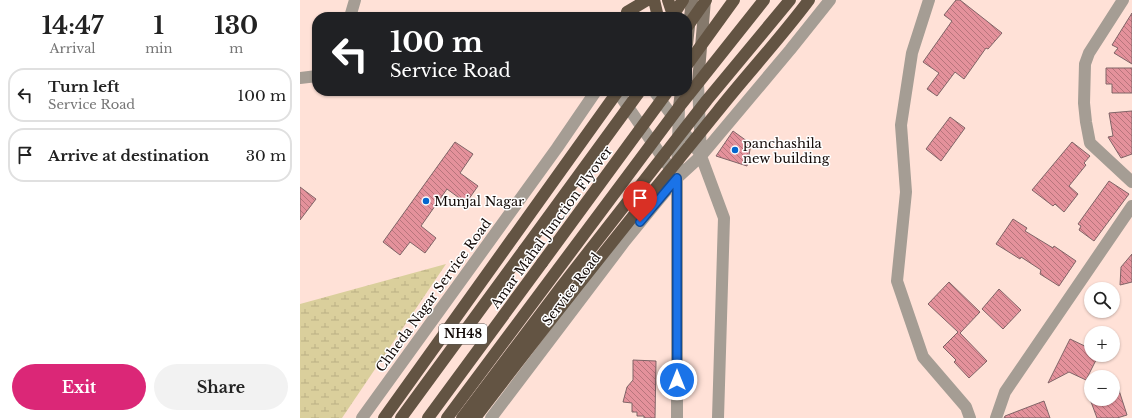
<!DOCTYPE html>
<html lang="en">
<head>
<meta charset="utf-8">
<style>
	:root { --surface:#fff; --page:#f2f2f2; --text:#222; --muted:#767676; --line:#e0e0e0; --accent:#db2777 }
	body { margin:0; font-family:"Libre Baskerville",serif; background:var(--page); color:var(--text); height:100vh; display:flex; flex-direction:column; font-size:15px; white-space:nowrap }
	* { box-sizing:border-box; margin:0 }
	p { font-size:13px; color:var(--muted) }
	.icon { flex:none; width:22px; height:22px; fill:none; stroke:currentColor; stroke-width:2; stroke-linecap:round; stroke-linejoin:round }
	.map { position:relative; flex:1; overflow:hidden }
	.panel { display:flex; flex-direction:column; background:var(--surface); width:300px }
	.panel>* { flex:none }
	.hud { position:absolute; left:12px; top:12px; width:380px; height:84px; border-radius:16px; box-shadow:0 1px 3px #0004; background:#202124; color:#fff; overflow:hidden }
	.fabs { position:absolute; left:784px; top:282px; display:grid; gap:8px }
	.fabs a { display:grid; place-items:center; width:36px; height:36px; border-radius:50%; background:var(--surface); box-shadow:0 1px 3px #0004; font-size:20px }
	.pin { position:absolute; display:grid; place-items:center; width:34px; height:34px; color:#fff; margin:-41px -17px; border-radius:50% 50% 50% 0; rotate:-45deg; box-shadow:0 0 4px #0007 }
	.pin .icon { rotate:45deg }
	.me { position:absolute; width:44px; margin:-22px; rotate:0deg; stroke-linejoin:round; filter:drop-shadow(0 0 3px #0008) }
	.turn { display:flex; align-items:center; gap:14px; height:84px; padding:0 12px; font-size:18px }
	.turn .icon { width:52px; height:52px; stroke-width:2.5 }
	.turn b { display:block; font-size:28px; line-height:34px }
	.eta { display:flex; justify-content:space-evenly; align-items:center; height:68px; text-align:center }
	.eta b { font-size:24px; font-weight:700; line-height:28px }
	.cta { display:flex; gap:8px; margin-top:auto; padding:8px 12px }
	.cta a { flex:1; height:46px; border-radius:24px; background:var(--accent); color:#fff; font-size:16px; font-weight:700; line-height:46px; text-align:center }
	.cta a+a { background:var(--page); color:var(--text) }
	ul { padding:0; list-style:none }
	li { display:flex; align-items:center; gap:12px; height:54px; margin:0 8px 6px; padding:0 4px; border:2px solid var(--line); border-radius:16px }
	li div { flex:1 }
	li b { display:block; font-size:15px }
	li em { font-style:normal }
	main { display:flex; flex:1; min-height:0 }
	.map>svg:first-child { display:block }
	.wetland { fill:url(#wetland-marsh) }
	.building { fill:url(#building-back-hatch); stroke:#806467 }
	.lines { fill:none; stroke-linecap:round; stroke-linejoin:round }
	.minor { stroke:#a59d94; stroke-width:12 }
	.tertiary { stroke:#a59d94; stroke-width:12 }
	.secondary { stroke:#85796c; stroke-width:12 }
	.trunk { stroke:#635443; stroke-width:12 }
	.trunk-bridge { stroke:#635443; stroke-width:12 }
	.route-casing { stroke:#114b97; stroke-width:10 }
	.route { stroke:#1a73e8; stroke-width:7 }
	.poi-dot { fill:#0466ce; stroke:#fff; stroke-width:1.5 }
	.labels { text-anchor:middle; stroke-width:3; stroke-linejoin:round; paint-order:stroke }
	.shield { fill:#fff; stroke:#595351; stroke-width:1 }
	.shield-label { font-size:12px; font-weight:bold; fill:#120906 }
	.poi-label { font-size:13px; fill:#120906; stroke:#fff; text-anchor:start }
	.street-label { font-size:13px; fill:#120906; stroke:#fff }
</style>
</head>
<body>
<main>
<section class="panel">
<div class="eta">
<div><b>14:47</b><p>Arrival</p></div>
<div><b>1</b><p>min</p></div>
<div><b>130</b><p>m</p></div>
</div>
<ul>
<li><svg class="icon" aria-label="left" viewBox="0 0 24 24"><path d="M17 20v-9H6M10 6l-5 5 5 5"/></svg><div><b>Turn left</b><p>Service Road</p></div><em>100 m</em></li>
<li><svg class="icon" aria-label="arrive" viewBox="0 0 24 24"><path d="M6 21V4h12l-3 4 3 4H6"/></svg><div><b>Arrive at destination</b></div><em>30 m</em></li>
</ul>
<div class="cta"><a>Exit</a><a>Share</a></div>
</section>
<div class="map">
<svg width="832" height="418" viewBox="0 0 832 418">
	<defs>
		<pattern id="wetland-marsh" width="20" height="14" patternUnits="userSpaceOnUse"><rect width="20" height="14" fill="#dacf9c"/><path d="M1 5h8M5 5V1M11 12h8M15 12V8" fill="none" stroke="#bab085"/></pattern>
		<pattern id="building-back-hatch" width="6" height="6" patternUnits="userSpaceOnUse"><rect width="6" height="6" fill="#e4919b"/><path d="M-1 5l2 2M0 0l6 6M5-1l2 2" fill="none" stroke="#b7757c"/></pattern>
	</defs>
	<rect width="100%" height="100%" fill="#ffe1d7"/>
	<path class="wetland" d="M146,264L42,418H0V304Z"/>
	<path class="building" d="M656,0H660L702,33L688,49L686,48L664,79L655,72L637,96L627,89L639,73L623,62L652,21L644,15Z
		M832,13V64L814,53L818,48L812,45Z
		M806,68H832V93H812V84H806Z
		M832,111V154L821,158L808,137L813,136L809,113Z
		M650,117L665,128L641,161L626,149Z
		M433,131L451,144L447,166L416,156Z
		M155,142L173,154L160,173L178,186L166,203L147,189L121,226L136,238L125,253L110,242L100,255L83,242Z
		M772,142L790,156L784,163L786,165L769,186L778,194L764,212L755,204L753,206L732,190Z
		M809,181L829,194L794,241L779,230L781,226L778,224Z
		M0,187L16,199L0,220Z
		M713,219L727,228L725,231L753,248L754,246L776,261L759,286L740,274L741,270L721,257L720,259L696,244Z
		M832,254V282L820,285L821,267Z
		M649,282L680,312L660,333L687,361L669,378L654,362L656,360L643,347L658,332L628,304Z
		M699,289L721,310L703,329L682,309Z
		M770,339L791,349V355L798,356L786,380L769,372L748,383Z
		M333,360L356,361L355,418H344V416H337V412H332V403L323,402L327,387L333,380Z
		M813,378H815L827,415L817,418H797L790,399H813Z
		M744,401L750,418H704L705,416Z"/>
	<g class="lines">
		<path class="minor" d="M629,0L612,53L601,125L606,192L597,281L623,357L666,407L670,418
			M823,0L789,53L785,64L784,103L786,122L790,143L832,182
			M50,17L55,0
			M0,78L17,76
			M696,418L705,392L832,206"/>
		<path class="tertiary" d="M398,83L401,156L424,218L418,418
			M317,91L376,177
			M354,91L398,151
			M62,418L257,148L296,91
			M191,418L325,241L356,203L377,178L401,156L490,50L530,0
			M377,418V178L379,107"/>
		<path class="secondary" d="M387,44L392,0
			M398,83L405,0
			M379,107L381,91"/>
		<path class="trunk" d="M354,0L358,17
			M368,0L373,15
			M327,12L347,0
			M372,17L383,0
			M84,418L318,91
			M101,418L224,250
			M128,418L242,263
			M147,418L379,107L464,0"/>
		<path class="trunk-bridge" d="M387,27L406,0
			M387,65L434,0
			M224,250L340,91
			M242,263L368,91
			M162,418L261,287L407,100L490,0
			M175,418C254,314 335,213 417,112C447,74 480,39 509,0"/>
	</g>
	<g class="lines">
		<g class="route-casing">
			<path id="route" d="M340,222L377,178V380"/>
		</g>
		<use href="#route" class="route"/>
	</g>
	<g class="poi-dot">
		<circle cx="435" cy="150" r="4"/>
		<circle cx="126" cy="201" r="4"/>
	</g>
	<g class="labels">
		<rect class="shield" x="139" y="324" width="48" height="20" rx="3"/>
		<g class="shield-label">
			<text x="163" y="338">NH48</text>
		</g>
		<g class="poi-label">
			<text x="443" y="148">panchashila<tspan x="443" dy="15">new building</tspan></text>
			<text x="134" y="206">Munjal Nagar</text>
		</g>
		<g class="street-label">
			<text transform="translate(251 227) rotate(-54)" y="5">Amar Mahal Junction Flyover</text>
			<text transform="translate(271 289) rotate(-53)" y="5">Service Road</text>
			<text transform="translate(133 295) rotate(-54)" y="5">Chheda Nagar Service Road</text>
		</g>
	</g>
</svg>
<div class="fabs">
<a><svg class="icon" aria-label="search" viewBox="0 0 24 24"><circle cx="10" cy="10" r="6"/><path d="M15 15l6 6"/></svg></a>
<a>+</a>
<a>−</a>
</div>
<div class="pin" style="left:340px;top:222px;background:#d93025"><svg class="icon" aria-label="arrive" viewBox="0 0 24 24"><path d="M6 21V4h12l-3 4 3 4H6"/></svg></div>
<svg class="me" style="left:377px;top:380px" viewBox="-20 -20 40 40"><circle r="17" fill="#1a73e8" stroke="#fff" stroke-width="3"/><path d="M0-11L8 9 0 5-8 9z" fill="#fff"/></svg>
<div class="hud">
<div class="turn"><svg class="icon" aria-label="left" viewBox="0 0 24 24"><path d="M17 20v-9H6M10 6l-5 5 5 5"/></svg><div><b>100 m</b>Service Road</div></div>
</div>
</div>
</main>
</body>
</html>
